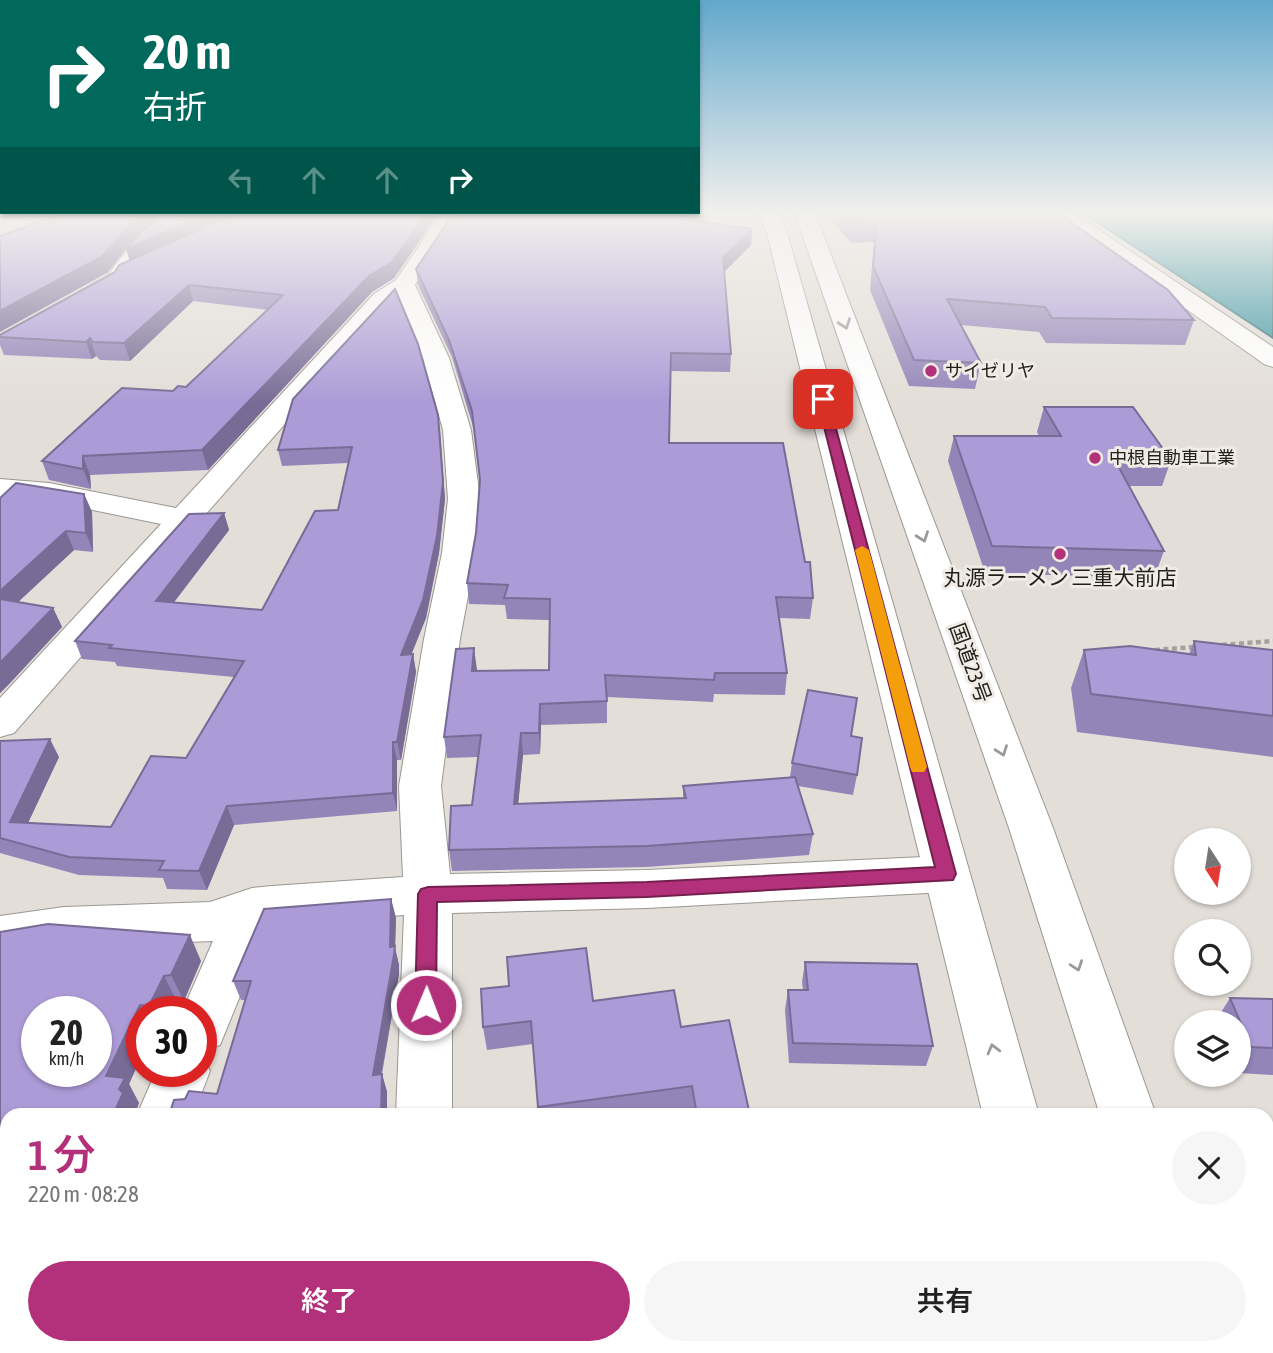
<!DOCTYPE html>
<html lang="ja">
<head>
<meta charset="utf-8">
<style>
	:root { --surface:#fff; --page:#f6f6f6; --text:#222; --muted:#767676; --accent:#b3317a }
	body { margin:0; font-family:"Asap Condensed","Noto Sans JP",sans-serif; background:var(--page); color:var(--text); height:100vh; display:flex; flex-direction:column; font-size:26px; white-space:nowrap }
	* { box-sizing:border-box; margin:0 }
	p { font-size:23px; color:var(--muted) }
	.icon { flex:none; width:38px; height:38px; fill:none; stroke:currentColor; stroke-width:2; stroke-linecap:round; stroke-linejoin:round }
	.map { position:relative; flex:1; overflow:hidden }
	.drawer { position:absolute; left:0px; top:1108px; width:1274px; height:247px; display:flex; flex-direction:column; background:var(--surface); border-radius:21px 21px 0 0; box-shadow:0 2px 5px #0004 }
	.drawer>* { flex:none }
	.banner { position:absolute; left:0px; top:0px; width:700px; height:214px; box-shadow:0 2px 5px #0004; background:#00695c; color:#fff; overflow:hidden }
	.needle { width:46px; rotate:168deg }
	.fabs { position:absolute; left:1174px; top:828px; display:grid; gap:14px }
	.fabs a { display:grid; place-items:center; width:77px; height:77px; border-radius:50%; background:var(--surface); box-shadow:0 2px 5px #0004; font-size:35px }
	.speed { position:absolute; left:21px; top:996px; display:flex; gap:14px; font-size:35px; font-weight:700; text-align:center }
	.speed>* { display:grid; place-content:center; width:91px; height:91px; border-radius:50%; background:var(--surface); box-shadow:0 2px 5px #0004; line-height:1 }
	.speed small { font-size:18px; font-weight:400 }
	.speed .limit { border:10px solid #d22; background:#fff; color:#111 }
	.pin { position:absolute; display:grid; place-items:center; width:60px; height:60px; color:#fff; margin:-30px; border-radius:14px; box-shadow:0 4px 10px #0006 }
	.me { position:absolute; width:77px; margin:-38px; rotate:1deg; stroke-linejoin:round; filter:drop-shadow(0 0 5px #0008) }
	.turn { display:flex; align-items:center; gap:24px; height:147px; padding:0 28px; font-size:32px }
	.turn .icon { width:91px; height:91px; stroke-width:2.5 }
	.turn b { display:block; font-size:49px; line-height:60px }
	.lanes { display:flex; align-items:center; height:66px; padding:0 28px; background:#0003; justify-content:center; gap:35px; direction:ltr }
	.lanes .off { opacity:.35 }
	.round { display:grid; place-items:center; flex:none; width:74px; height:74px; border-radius:37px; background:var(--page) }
	.head { display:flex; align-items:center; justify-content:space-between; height:119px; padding:0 28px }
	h1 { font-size:42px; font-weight:600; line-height:52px; color:var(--accent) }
	.primary-button { display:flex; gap:14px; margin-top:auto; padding:14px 28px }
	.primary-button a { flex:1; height:80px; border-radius:42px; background:var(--accent); color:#fff; font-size:28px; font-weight:600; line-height:80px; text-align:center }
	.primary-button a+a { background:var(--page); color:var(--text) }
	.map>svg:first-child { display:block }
	.water { fill:#3a96a2; stroke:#32727a; stroke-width:2 }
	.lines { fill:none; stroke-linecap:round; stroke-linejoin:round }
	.lane-casing { stroke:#9b9791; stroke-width:2 }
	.street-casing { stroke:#9b9791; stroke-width:2 }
	.highway-casing { stroke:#9b9791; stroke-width:2 }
	.path { stroke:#a5a19c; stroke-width:4.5; stroke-dasharray:5 3.5; stroke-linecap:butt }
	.lane { fill:#fff; fill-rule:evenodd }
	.street { fill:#fff; fill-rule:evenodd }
	.highway { fill:#fff; fill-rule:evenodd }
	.wall { fill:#9485b9 }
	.shaded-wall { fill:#786c96 }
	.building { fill:#ac9bd7; stroke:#786c96; stroke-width:2; fill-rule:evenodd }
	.oneway { stroke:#9b9a99 }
	.route { fill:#b3317a; stroke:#74204f; stroke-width:2 }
	.slow { fill:#f59e0b }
	.poi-dot { fill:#b3317a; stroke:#f0ebe5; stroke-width:2.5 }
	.labels { text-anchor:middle; stroke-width:6; stroke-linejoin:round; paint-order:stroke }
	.far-poi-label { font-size:18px; fill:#201f1c; stroke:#f0ebe5; text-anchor:start }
	.poi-label { font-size:21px; fill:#201f1c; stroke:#f0ebe5 }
	.street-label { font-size:21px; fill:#201f1c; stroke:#f0ebe5 }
</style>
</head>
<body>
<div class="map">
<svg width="1273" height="1353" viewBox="0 0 1273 1353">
	<rect width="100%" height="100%" fill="#e3ded8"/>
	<path class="water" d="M1085,214H1273V338Z"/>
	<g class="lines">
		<g class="lane-casing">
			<path id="lane" d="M172,214H183L135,254L115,283H107L105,281C121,252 145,233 172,214Z"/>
		</g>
		<g class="street-casing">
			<path id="street" d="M441,214H461L415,285L449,358L471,430L480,499L476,553L460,639L441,786L450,874L647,870L946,856L962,861L969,874L962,887L946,892L647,908L452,913V1115H396L404,915L269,925L220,1045L201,1052V1012H182L213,941L64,947L0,958V916L64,907L210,902L252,888L272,886L403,877L399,786L424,639L442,553L448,499L443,430L423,358L398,299L390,304L14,733L0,737V698L161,524L49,501L0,497V479L49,483L176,508L374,294L396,280Z
				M1052,214H1075L1273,347V367L1264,364Z
				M201,1053L210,1071L193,1115H137L156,1071H201Z
				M0,1155L7,1156V1216L0,1215Z
				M26,1348H93L91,1353H24Z
				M387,1348H453V1353H387Z"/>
		</g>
		<g class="highway-casing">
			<path id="highway" d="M759,214H779L787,233L1039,1115H983L767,233Z
				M795,214H815L1053,828L1156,1115H1100L1009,828Z
				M1041,1348H1107L1109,1353H1043Z
				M1174,1348H1240L1242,1353H1176Z"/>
		</g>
		<path class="path" d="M1222,645L1273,641
			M1155,650L1195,647"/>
		<use href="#lane" class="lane"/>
		<use href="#street" class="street"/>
		<use href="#highway" class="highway"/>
	</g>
	<path class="wall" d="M61,214H438L394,278L372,292L208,470L90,475L91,489L49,480L42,461L173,391L186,387L268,310L193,301L130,361L100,360L96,356L92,359L4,355L0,345V335L115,272L130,261L126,249L107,273L58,216Z
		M453,214H712L701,222L752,229L751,245L724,272L731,354L730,372L670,371L669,443L805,562L813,598L810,619L779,618L787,673L785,695L714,694L713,702L607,697V723L541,725L540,754L523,755L518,804L683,798V786L790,777L792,763L851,736L857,775L853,795L798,786L813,834L809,855L647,867L452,871L449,850L472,805L478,757L447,758L444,737L476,671L549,670V620L507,619L505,605L469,604L467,583L476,533L480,482L474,430L452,357L418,285L416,269Z
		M826,214H1059L1194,320L1185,345L1046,343L1039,332L961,325L981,363L975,389L909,386L870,290L874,242L851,243Z
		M1044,407L1171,460L1162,486H1129L1164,551L1154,578L985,573L948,461L954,436H1039L1037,432Z
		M440,430L445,499L439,553L426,618L411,654H413L416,672L401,760H397V811L234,825L207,890L167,889L163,878L79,875L0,853V741L59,757L28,823L111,827L186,758L234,677L117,666L115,662L82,659L75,641L224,513L229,530L174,602L262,610L338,510L348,463L282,466L278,450Z
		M84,494L92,512L93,552L74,550L18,602L53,608L62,627L11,682L0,693V498Z
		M1194,641L1273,650V757L1077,732L1071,688L1084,650L1189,654Z
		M391,899L396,918L395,948L399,965V974L382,1074L387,1092V1115H169L185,1099L217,1094L245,1000H241L233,981Z
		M0,932L201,961L184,1001H177L172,1012H142V1055L129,1084L139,1103L135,1113L136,1115H7V1160L0,1153Z
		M805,962L933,1046L926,1066L789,1063L785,1010L788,990H803L802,982Z
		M1230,998L1273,999V1075L1239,1073V1022H1215Z
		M593,1001L681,1027L750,1115H691L690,1109L646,1115H539L533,1044L487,1050L483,1027Z
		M2,1223L7,1228V1348H23L29,1353H0Z
		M679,1348H959L961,1353H680Z"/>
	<path class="shaded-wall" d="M145,214H245L131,265L126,249L107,273L0,332V311L128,227Z
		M426,214H438L394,278L372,292L208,470L202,450Z
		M693,214H712L684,235L685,220Z
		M752,229L751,245L722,274L723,258Z
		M189,285L193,301L130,361L124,343Z
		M90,338L96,356L92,359L86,342Z
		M438,415L445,499L439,553L426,618L404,673L401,655Z
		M83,456L90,475L91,489L83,469Z
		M84,494L92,512L93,552L86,533Z
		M224,513L229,530L162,618L156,601Z
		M66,531L74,550L2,617L0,613V591Z
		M53,608L62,627L11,682L0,693V663Z
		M474,648L477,670L475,693L472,671Z
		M413,654L416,672L401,760L397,742Z
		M540,704L541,725L540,754L539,733Z
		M521,733L523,755L516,826L514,804Z
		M50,739L59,757L20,840L10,822Z
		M393,742L397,760V811L393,793Z
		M227,806L234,825L207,890L199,871Z
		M391,899L396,918L395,948L399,965V974L378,1093L373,1075L390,947Z
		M190,935L201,961L184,1001L171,975Z
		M164,976L177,1001L172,1012H152L149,1006Z
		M140,1005L143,1012H142V1055L129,1084L139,1103L135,1113L136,1115H113L106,1076Z
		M382,1074L387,1092V1115H381Z
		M2,1223L7,1228V1252L0,1244V1228Z
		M1,1325L7,1331V1348H23L29,1353H0Z
		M175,1348H193L191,1353H173Z"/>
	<path class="building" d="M61,214H145L128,227L101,257L0,311V236Z
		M164,214H207L126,249L141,232Z
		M235,214H426L392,262L369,276L202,450L83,456V469L42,461L122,388L173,391L178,386L186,387L283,295L189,285L124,343L93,342L90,338L86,342L0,337V335L115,272L119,265Z
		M453,214H693L685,220L752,229L723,258L731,354L671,353L669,443H783L805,562H810L813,598L776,597L787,673H715L714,680L605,675L607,701L540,704L539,733H521L514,804L686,798L683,786L795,777L813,834L647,846L449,850L451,806L472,805L481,735L444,737L456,649L474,648L472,671L549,670L550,599L504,598L508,585L467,583L476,533L480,480L472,411L449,340L416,269Z
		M848,214H1059L1168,290L1194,320L1052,318L1045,307L947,299L981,363L914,360L873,266L877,220L854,221Z
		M395,289L418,344L438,415L443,482L437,536L423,600L401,655L413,654L397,742H393V793L227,806L199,871L159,870L164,861L69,857L0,838V741L50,739L10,822L111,827L151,756L186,758L244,661L109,648L112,645L75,641L189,514L224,513L156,601L262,610L315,511L338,510L352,447L278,450L293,399Z
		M1044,407H1133L1171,460H1115L1164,551L992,546L954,436H1061Z
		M16,483L84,494L86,533L66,531L0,591V498Z
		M0,599L53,608L0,663Z
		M1194,641L1273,650V716L1091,694L1084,650L1130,646L1196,655Z
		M808,690L857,698L851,736L862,738L857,775L792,763Z
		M391,899L390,947L395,946L394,955L373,1075L382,1074L381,1115H169L174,1100L185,1099L189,1091L217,1094L251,981H233L264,909Z
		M48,924L190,935L171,975L164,976L149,1006L140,1005L106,1076L125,1078L119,1089L123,1093L113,1115H7V1141L0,1140V932ZM37,1012H96V1071H37Z
		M586,948L593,1001L674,990L681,1027L729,1020L750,1115H697L692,1086L538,1107L531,1021L483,1027L481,989L509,986L507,957Z
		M805,962L917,964L933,1046L793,1043L788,990H808Z
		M1230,998L1273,999V1048L1251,1047Z
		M0,1237H7V1324L1,1325L0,1328Z
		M0,1333L7,1334V1339L0,1353Z
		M104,1348H175L173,1353H102Z
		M456,1348H509V1353H456Z
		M683,1348H959L961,1353H684Z"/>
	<defs><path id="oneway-chevron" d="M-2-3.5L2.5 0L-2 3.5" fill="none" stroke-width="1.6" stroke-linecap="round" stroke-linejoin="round" transform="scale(1.75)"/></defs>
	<g class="oneway">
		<use href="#oneway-chevron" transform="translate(845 324) rotate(70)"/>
		<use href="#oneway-chevron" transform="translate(923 537) rotate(70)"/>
		<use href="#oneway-chevron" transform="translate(1002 751) rotate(70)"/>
		<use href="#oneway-chevron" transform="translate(1077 966) rotate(71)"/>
		<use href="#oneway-chevron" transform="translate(993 1049) rotate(-105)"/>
	</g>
	<linearGradient id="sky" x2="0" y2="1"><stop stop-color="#62a8cc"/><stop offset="0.53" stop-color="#f2f0ed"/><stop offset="1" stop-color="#f2f0ed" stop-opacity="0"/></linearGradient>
	<rect width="1273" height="403" fill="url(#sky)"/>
	<path class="route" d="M823,396L828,399L956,874L953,880L647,897L437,902L436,1005L433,1011L426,1014L418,1011L415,1005L418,894L421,889L428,887L647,882L935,867L817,399Z"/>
	<path class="slow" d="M862,546L869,550L927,767L924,772H912L910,767L855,550Z"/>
	<g class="poi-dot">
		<circle cx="931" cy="371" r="7"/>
		<circle cx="1095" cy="458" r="7"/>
		<circle cx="1060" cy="554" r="7"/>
	</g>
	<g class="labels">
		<g class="far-poi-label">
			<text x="945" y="377">サイゼリヤ</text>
			<text x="1109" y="464">中根自動車工業</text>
		</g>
		<g class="poi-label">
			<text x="1060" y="585">丸源ラーメン 三重大前店</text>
		</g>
		<g class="street-label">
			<text transform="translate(970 663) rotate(70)" y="7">国道23号</text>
		</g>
	</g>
</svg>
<div class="fabs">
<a><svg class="needle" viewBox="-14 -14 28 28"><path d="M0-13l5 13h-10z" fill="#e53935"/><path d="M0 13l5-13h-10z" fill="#767676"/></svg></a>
<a><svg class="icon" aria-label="search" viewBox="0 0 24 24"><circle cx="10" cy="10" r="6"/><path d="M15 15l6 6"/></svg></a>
<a><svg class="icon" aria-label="layers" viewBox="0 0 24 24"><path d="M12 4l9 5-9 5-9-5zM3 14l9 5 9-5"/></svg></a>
</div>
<div class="speed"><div>20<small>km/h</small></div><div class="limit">30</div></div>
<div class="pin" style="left:823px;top:399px;background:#d93025"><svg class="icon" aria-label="arrive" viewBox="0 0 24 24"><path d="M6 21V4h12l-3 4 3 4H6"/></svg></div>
<svg class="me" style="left:426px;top:1005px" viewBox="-20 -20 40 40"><circle r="17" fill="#b3317a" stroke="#fff" stroke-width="3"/><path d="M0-11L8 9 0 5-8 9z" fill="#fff"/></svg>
<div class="banner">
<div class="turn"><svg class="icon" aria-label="right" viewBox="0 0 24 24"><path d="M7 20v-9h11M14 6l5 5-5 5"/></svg><div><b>20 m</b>右折</div></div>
<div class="lanes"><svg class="icon off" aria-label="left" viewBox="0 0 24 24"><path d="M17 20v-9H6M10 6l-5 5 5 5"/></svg><svg class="icon off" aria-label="ahead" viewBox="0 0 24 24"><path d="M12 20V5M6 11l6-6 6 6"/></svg><svg class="icon off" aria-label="ahead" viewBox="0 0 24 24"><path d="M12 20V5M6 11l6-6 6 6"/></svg><svg class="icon" aria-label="right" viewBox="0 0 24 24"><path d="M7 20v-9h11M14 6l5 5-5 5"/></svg></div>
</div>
<section class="drawer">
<div class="head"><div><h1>1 分</h1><p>220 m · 08:28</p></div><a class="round"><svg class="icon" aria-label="close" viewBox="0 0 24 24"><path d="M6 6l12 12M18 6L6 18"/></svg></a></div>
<div class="primary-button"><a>終了</a><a>共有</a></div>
</section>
</div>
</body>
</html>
